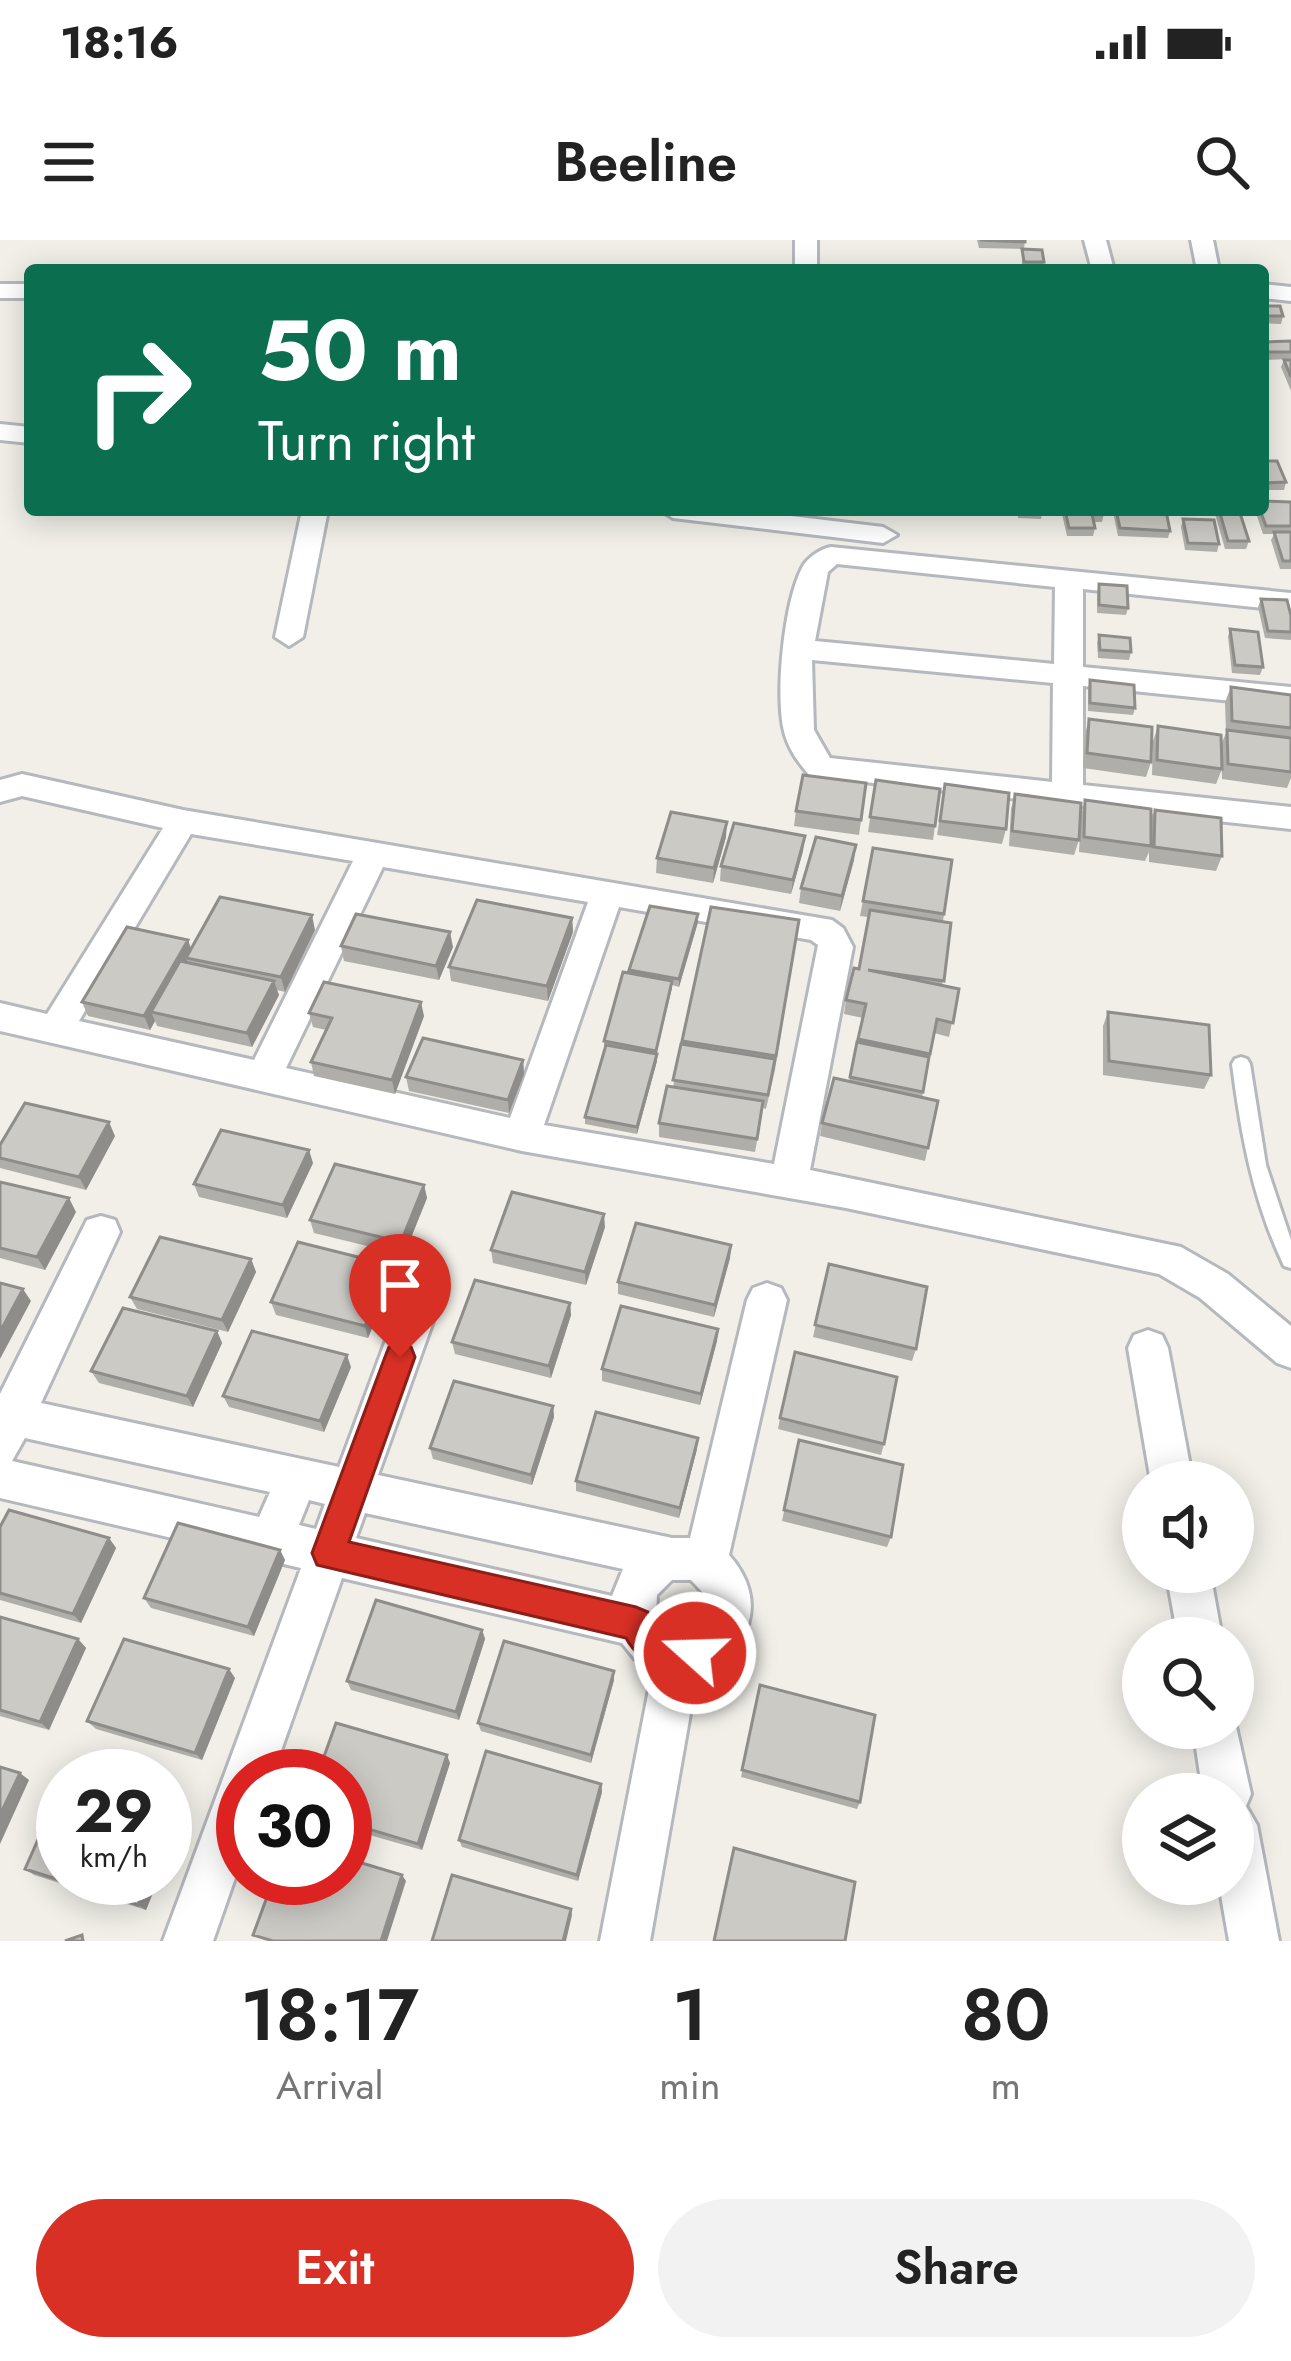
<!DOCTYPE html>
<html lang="en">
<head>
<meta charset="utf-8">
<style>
	:root { --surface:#fff; --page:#f2f2f2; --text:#222; --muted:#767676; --accent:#d93025 }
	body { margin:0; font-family:Jost,sans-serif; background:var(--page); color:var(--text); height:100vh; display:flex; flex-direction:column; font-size:45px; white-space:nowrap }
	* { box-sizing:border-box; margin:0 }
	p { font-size:39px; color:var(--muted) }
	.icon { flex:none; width:66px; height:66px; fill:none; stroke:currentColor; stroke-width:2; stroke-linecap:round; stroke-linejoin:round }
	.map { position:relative; height:1701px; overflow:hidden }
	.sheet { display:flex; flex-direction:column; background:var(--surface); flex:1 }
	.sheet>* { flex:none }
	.banner { position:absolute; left:24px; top:24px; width:1245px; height:252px; border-radius:12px; box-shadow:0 6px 30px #0003; background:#0b6e4f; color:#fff; overflow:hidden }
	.fabs { position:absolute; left:1122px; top:1221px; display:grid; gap:24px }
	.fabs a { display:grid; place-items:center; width:132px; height:132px; border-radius:50%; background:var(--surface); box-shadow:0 6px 30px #0003; font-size:60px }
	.speed { position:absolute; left:36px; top:1509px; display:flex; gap:24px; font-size:60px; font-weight:700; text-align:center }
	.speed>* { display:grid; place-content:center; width:156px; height:156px; border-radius:50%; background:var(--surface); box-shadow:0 6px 30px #0003; line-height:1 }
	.speed small { font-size:30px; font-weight:400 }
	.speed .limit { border:18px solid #d22; background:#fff; color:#111 }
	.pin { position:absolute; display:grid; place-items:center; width:102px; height:102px; color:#fff; margin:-123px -51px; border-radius:50% 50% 50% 0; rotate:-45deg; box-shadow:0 0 12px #0007 }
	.pin .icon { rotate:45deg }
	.me { position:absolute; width:132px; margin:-66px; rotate:290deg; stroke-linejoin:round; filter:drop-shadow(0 0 9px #0008) }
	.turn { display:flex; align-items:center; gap:42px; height:252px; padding:0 36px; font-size:54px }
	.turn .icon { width:156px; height:156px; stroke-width:2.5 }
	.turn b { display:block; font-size:84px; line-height:102px }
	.eta { display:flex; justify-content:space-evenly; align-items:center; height:204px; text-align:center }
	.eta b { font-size:72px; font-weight:600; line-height:84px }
	.button { display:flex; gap:24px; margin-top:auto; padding:24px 36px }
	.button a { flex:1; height:138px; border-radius:72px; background:var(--accent); color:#fff; font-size:48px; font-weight:600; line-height:138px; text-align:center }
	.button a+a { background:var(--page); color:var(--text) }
	.status { display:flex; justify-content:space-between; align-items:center; height:84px; padding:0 60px; background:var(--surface); direction:ltr }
	.status svg { height:33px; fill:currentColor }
	header { display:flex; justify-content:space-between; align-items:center; height:156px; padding:0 36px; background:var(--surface); font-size:54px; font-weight:600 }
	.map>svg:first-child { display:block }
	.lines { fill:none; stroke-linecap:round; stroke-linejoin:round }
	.lane-casing { stroke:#b5b8bc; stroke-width:6 }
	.street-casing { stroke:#b5b8bc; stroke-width:6 }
	.lane { fill:#fff; fill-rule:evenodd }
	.street { fill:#fff; fill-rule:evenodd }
	.wall { fill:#afaea9 }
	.shaded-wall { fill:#8f8d8a }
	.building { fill:#cccac5; stroke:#8f8d8a; stroke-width:3 }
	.route { fill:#d93025; stroke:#8d1f18; stroke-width:3 }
</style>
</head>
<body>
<div class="status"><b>18:16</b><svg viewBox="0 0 49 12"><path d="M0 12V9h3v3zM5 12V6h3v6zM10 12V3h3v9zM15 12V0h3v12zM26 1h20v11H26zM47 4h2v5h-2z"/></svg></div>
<header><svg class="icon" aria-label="menu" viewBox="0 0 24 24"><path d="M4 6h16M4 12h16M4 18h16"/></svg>Beeline<svg class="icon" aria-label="search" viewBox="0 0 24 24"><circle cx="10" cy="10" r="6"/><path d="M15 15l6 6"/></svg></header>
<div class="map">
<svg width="1291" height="1701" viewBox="0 0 1291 1701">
	<rect width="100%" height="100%" fill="#f1efe8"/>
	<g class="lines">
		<g class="lane-casing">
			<path id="lane" d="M1241,817L1247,819L1250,824L1266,925L1291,1000V1028L1284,1026C1253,961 1241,895 1232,824L1235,819Z"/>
		</g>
		<g class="street-casing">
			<path id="street" d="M795,0H817V30H795Z
				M1084,0H1106L1114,30H1092Z
				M1191,0H1213L1219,30H1197Z
				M0,44H30V58H0Z
				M1263,44L1291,47V61L1263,58Z
				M0,184L30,187V203L0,200Z
				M302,270H328L303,397L289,406L275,397Z
				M660,270H741L883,287L897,295L883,303L673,278Z
				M831,307L1291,353V371L1083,349V427L1291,447V467L1083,446V545L1291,567V589L810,536C797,521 787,507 783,487C776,449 784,363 802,328C807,318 820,309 831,307ZM837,324L1055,347L1054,424L815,401L828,332ZM812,420L1053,443L1052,542L830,518L814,490Z
				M22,534L183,570L832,680L843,688L853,707L810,930L1181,1007L1228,1034L1291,1086V1128L1277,1123L1200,1058L1159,1034L846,968L522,911L0,791V763L47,774L163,588L22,556L0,562V540ZM191,594L353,621L254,820L79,781ZM383,627L588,662L510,878L286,828ZM619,667L811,700L818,705L774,924L544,885Z
				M101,976L115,980L120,992L41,1163L339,1227L396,1073L402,1061L416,1055L430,1061L436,1073L378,1235L672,1298H690L747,1060L753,1048L767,1043L781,1048L787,1060L729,1315C770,1361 750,1412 697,1434L650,1701H600L653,1429L635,1419L622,1403L342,1338L272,1536H243V1615L213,1701H163L301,1328L0,1258V1154L87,980ZM25,1198L270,1252L259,1277L12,1221ZM309,1260L325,1264L316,1289L299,1285ZM365,1273L623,1329L612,1356L356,1298ZM672,1340H691L705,1355L706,1376L691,1390H671L656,1376L657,1355Z
				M1148,1090L1162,1095L1168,1108L1193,1242H1151L1128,1108L1134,1095Z
				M1166,1332H1210L1222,1398H1178Z
				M1233,1473L1251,1554L1246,1566L1257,1585L1279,1701H1229L1219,1644H1233V1554H1203L1193,1488H1233Z"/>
		</g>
		<use href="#lane" class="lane"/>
		<use href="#street" class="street"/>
	</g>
	<path class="wall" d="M977,0H1025L1024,9L979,8Z
		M1022,9L1044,22L1042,30L1022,29Z
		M1263,66L1283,76L1281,84L1263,83Z
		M1291,101V119L1263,120V102Z
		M1284,120H1291V151L1281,127Z
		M1263,221L1286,242L1284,250H1263Z
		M1291,262V329H1280L1271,300L1274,294H1263L1255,270H1263Z
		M1018,270H1042L1041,279L1018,278Z
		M1061,270H1102L1104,274L1102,282H1094L1095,288L1093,296H1067Z
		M1116,270L1170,291L1168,298L1118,296L1114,277Z
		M1214,270H1239L1249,301L1246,309H1225Z
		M1183,279L1219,304L1217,312L1185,310L1181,287Z
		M1099,344L1128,368L1126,375L1097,373V352Z
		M1261,359L1291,376V400L1265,398L1258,367Z
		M1230,389L1263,427L1260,435L1232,433L1228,397Z
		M1099,395L1131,412L1129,420L1098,418L1097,403Z
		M1090,440L1135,468L1133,475L1088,471V448Z
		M1231,447L1291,455V538L1287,548L1222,539L1221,505L1226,493L1225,462Z
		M1089,479L1151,522L1146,537L1083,528L1085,494Z
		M1158,486L1222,529L1216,544L1152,535L1153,501Z
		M876,540L935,586L933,600L868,592Z
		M866,543L859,595L794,586L796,571Z
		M945,544L1006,589L1002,604L937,595Z
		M1015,554L1079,600L1074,615L1009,606L1011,569Z
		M1085,560L1151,580L1155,570L1222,616L1216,631L1149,622V612L1145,621L1079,612L1081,575Z
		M726,597L713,643L656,633L657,618Z
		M873,608L952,620L943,681L951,683L942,746L959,749L949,797L934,793L929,817L922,858L938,861L925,921L820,896L822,883L849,841L863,778L844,774L846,760L859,729L868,677L860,676Z
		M803,611L791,654L720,641L721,626Z
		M854,620L840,671L799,663L801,648Z
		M698,674V682L679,747L672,745L656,814L657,821L637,894L585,884V877L604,809V801L629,730Z
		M572,678L573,692L548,761L451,741L449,727Z
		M799,680L775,830L766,869L763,868L755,912L659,897V883L673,847L682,801Z
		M315,690L285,752L277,750L279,755L252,807L157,786L155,781L150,790L88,776L82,762L191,709Z
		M341,706L453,707L439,740L344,721Z
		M1108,772L1211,835L1204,849L1103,835V786Z
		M309,773L424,776L395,854L314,836L311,822L326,790L313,787Z
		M523,820L524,834L509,873L409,851L406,837Z
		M115,896L86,950L0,928V905Z
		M313,923L287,978L199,957L194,944Z
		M0,942L76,972L45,1030L0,1018Z
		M424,945L427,958L404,1015L314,993L310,980Z
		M605,987L586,1045L493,1023L491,1010Z
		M731,1005L730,1018L714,1077L618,1054V1042Z
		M251,1019L256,1032L228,1092L137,1069L130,1057Z
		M829,1024L916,1109L912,1121L813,1097Z
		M393,1037L368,1098L276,1075L271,1062Z
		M570,1063L571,1075L551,1138L455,1114L452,1102Z
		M718,1089L717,1101L700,1165L602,1141V1129Z
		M217,1091L222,1103L193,1167L99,1143L91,1131Z
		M351,1127L324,1192L229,1167L223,1156Z
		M553,1166L554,1177L532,1245L433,1219L430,1208Z
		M780,1178L884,1204L881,1215L778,1189Z
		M799,1200L891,1297L887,1307L782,1281Z
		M697,1209L679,1278L576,1251V1241Z
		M0,1287L109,1298L116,1308L81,1383L0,1360Z
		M280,1310L285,1320L254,1396L151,1368L144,1358Z
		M0,1377L78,1399L86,1408L49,1490L0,1476Z
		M482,1390L485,1399L459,1480L351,1450L347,1441Z
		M235,1438L202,1520L96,1489L87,1481Z
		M614,1440L591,1523L481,1491L478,1483Z
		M760,1445L860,1562L857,1569L741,1537Z
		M450,1523L422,1610L345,1588V1536Z
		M601,1544L602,1552L578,1641L462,1607L459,1600Z
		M25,1629L63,1638H159L146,1670L34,1635Z"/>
	<path class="shaded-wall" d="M727,582L726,597L713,643L714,628Z
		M805,596L803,611L791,654L793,640Z
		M856,605L854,620L840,671L842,656Z
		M698,674V682L679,747V739Z
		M312,675L315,690L285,752L281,737Z
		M572,678L573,692L548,761L547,746Z
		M450,692L453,707L439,740L436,726Z
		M188,700L193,714L186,718L188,723L151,772L155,781L150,790L144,776Z
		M274,741L279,755L252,807L247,793Z
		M672,741V748L655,818L656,811Z
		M421,762L424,776L395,854L392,840Z
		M657,814V821L637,894V887Z
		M523,820L524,834L509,873L508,860Z
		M109,882L115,896L86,950L79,937Z
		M309,910L313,923L287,978L283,965Z
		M424,945L427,958L404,1015L401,1002Z
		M69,958L76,972L45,1030L37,1017Z
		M604,974L605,987L586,1045L585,1032Z
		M731,1005L730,1018L714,1077L715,1065Z
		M251,1019L256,1032L228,1092L222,1080Z
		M390,1025L393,1037L368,1098L365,1086Z
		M23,1049L31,1061L0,1119V1092Z
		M570,1063L571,1075L551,1138L549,1126Z
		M718,1089L717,1101L700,1165L701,1154Z
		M217,1091L222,1103L193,1167L187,1156Z
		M347,1115L351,1127L324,1192L320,1181Z
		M553,1166L554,1177L532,1245L531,1235Z
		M698,1198L697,1209L679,1278L680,1268Z
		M109,1298L116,1308L81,1383L73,1374Z
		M280,1310L285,1320L254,1396L248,1387Z
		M482,1390L485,1399L459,1480L456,1472Z
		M78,1399L86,1408L49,1490L40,1482Z
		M229,1429L235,1438L202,1520L195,1513Z
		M614,1431V1440L591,1523V1515Z
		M447,1515L450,1523L422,1610L418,1604Z
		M20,1533L29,1540L0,1604V1575Z
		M601,1544L602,1552L578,1641L577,1635Z
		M175,1572L182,1579L165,1622V1597Z
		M402,1635L406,1641L387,1701H381Z
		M148,1638H159L146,1670L138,1665Z
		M571,1669L572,1675L566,1701H563Z"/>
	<path class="building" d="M980,0H1025V2Z
		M1022,9L1042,10L1044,22H1024Z
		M1263,66H1280L1283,76H1263Z
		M1291,101V112H1263V102Z
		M1284,120H1291V137Z
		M1263,221H1277L1286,242L1263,243Z
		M1263,261L1291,262V286H1266L1260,270H1263Z
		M1065,270H1102L1104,274H1092L1095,288H1069Z
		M1116,270L1166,271L1170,291L1120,288Z
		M1219,270H1239L1249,301H1228Z
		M1183,279L1214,280L1219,304L1188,303Z
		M1274,292H1291V321H1283Z
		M1099,344L1127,346L1128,368L1099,365Z
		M1261,359L1287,360L1291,376V392L1268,391Z
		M1230,389L1258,392L1263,427L1235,425Z
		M1099,395L1130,398L1131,412L1100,410Z
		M1090,440L1134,445L1135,468L1090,463Z
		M1231,447L1291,455V488L1232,481Z
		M1089,479L1152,487L1151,522L1087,513Z
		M1158,486L1221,495L1222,529L1157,520Z
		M1227,490L1291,498V532L1228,524Z
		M803,535L866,543L861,580L796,571Z
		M876,540L940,549L935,586L870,577Z
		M945,544L1009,553L1006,589L940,581Z
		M1015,554L1081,563L1079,600L1012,591Z
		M1085,560L1151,569V606L1084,597Z
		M1155,570L1221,578L1222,616L1154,607Z
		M671,572L727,582L714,628L657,618Z
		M734,583L805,596L793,640L721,626Z
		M816,597L856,605L842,656L801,648Z
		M873,608L952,620L944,674L863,661Z
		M220,657L312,675L281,737L186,718Z
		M477,660L572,678L547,746L449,727Z
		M650,666L698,674L679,739L629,730Z
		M711,667L799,680L776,816L682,801Z
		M870,670L951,683L944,741L868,730L959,749L953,783L937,779L930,814L858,799L866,764L846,760L854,728L859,729Z
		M356,674L450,692L436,726L341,706Z
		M127,687L188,700L144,776L82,762Z
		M180,721L274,741L247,793L151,772Z
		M623,732L672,741L656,811L604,801Z
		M324,742L421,762L392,840L311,822L332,778L309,773Z
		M1108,772L1209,785L1211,835L1109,821Z
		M423,798L523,820L508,860L406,837Z
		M857,802L929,817L923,852L850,837Z
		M681,804L775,819L768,855L673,840Z
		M606,805L657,814L637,887L585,877Z
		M834,838L938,861L928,908L822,883Z
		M667,846L763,861L757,899L659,883Z
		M25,863L109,882L79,937L0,918V905Z
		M221,890L309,910L283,965L194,944Z
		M335,924L424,945L401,1002L310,980Z
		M0,942L69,958L37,1017L0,1008Z
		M512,952L604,974L585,1032L491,1010Z
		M636,983L731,1005L715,1065L618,1042Z
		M160,997L251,1019L222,1080L130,1057Z
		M298,1002L390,1025L365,1086L271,1062Z
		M829,1024L927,1047L916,1109L815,1085Z
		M475,1040L570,1063L549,1126L452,1102Z
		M0,1043L23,1049L0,1092Z
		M621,1066L718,1089L701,1154L602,1129Z
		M123,1068L217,1091L187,1156L91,1131Z
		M252,1091L347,1115L320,1181L223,1156Z
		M795,1112L897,1137L884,1204L780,1178Z
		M454,1141L553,1166L531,1235L430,1208Z
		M596,1172L698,1198L680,1268L576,1241Z
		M799,1200L903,1225L891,1297L784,1270Z
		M9,1270L109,1298L73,1374L0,1353V1287Z
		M178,1283L280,1310L248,1387L144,1358Z
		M376,1360L482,1390L456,1472L347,1441Z
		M0,1377L78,1399L40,1482L0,1470Z
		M124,1399L229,1429L195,1513L87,1481Z
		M504,1401L614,1431L591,1515L478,1483Z
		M760,1445L875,1475L860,1562L742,1530Z
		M336,1483L447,1515L418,1604L345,1582V1536H317Z
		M486,1511L601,1544L577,1635L459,1600Z
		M0,1527L20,1533L0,1575Z
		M63,1543V1638H148L138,1665L25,1629Z
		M165,1569L175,1572L165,1597Z
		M734,1608L855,1642L845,1701H714Z
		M345,1618L402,1635L381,1701H273L253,1695L274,1638H345Z
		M452,1635L571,1669L563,1701H432Z
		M82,1695L83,1701H65Z"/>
	<path class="route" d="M400,1103L411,1107L415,1117L349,1302L636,1367L648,1372L671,1395L707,1401L712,1413L707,1425C678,1437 641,1426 626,1398L317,1325L312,1313L385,1117L389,1107Z"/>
</svg>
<div class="fabs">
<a><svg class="icon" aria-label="sound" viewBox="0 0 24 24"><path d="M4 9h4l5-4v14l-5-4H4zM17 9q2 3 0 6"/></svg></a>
<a><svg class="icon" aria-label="search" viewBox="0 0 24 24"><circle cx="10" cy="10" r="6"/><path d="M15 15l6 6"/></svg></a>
<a><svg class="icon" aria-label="layers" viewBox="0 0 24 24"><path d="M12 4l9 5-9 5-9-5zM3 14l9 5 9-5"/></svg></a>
</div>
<div class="speed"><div>29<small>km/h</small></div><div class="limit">30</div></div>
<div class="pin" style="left:400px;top:1117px;background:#d93025"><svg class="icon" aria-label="arrive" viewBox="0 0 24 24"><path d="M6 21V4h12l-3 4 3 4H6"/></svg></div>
<svg class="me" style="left:695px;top:1413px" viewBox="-20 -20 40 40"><circle r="17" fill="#d93025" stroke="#fff" stroke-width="3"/><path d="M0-11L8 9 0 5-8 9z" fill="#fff"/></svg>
<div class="banner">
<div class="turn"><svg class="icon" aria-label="right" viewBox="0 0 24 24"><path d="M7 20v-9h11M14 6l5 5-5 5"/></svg><div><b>50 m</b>Turn right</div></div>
</div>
</div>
<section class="sheet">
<div class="eta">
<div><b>18:17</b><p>Arrival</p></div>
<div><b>1</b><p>min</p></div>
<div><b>80</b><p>m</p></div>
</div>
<div class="button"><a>Exit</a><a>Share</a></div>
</section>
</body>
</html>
